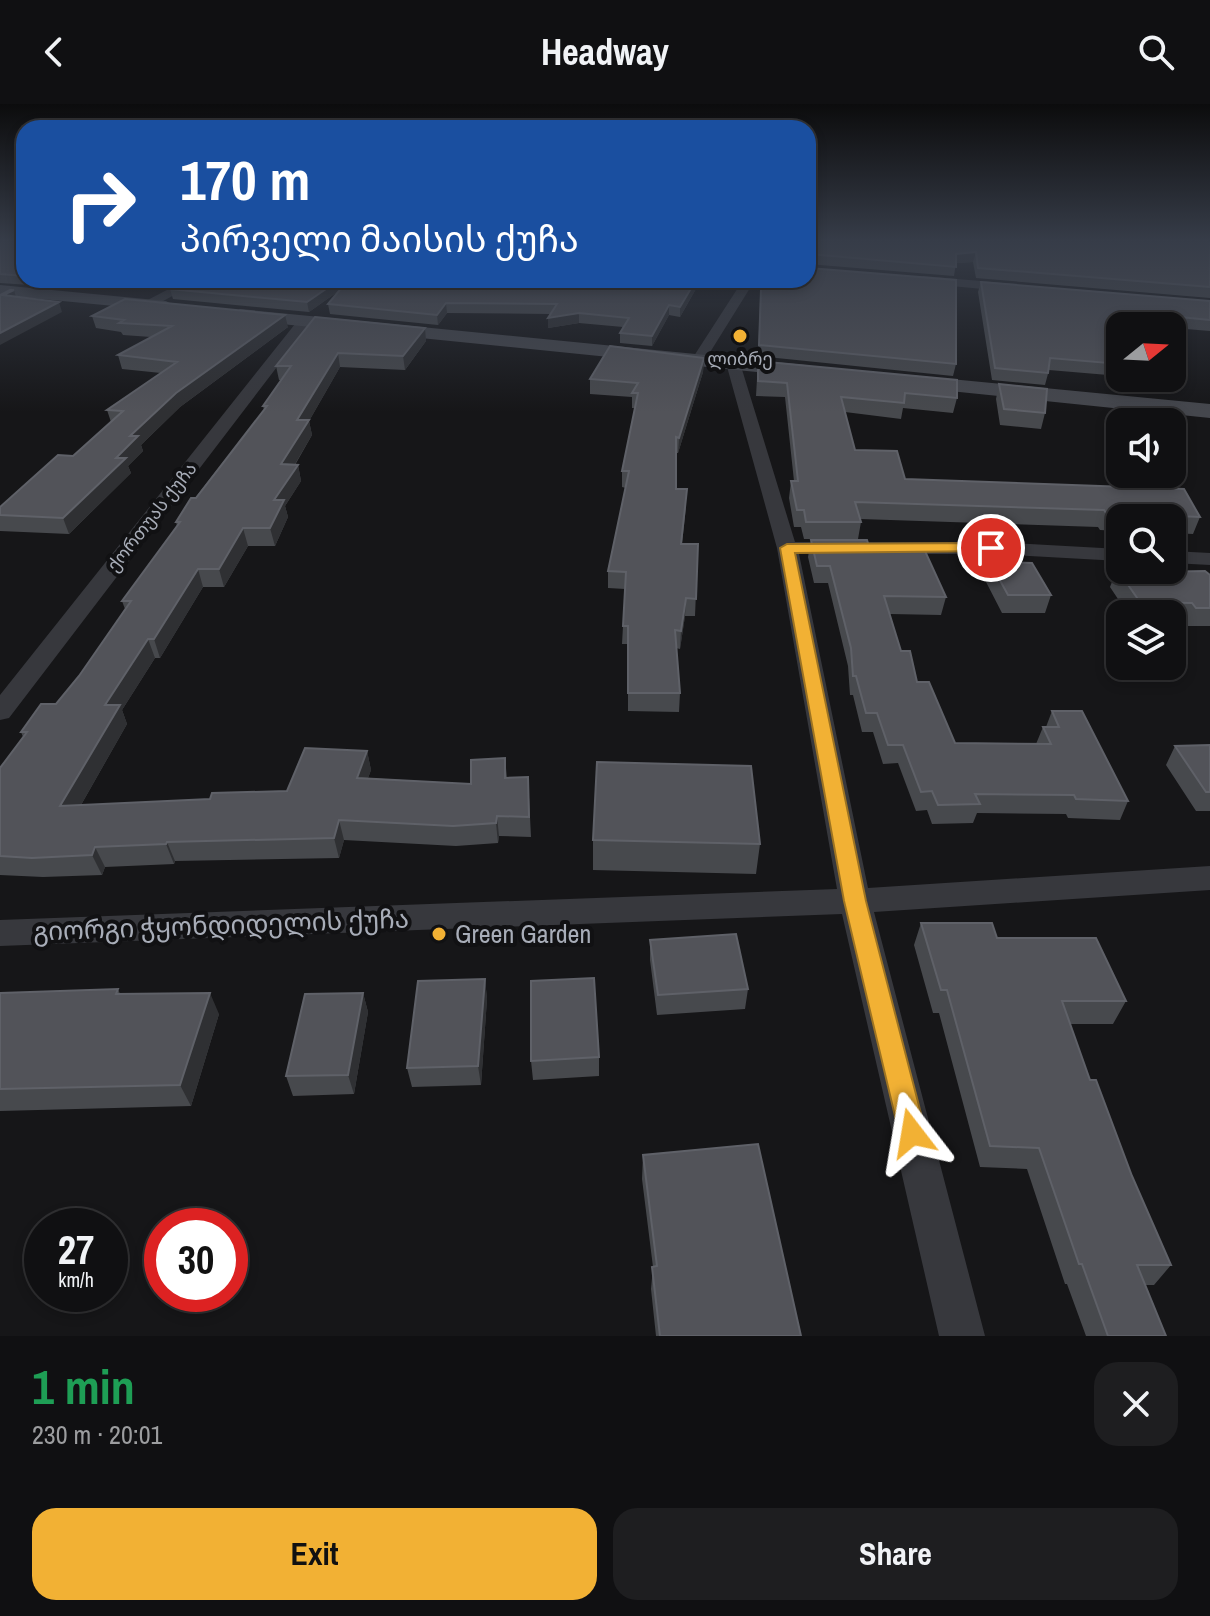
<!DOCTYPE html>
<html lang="en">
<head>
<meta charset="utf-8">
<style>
	:root { --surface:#101012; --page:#1e1e20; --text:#f1f3f6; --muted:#9c9d9f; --line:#303032; --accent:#f2b134 }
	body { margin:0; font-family:"Archivo Narrow","Noto Sans Georgian",sans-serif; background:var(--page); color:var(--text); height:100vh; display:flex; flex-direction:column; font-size:30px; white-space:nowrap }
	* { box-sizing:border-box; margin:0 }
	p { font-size:26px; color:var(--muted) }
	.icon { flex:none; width:44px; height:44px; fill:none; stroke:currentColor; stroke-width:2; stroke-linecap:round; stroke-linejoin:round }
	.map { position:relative; height:1232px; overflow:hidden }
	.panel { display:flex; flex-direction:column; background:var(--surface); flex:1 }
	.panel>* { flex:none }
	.top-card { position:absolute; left:16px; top:16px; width:800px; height:168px; border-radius:24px; box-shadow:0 4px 12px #0003,0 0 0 2px var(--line); background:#1a4fa0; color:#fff; overflow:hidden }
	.needle { width:52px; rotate:72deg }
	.buttons { position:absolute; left:1106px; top:208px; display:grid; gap:16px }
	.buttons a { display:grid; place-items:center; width:80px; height:80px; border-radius:16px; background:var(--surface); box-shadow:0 4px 12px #0003,0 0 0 2px var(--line); font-size:40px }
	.speed { position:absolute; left:24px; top:1104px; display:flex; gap:16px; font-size:40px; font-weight:700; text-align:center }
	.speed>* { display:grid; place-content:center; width:104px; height:104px; border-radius:50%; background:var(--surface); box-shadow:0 4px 12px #0003,0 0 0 2px var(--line); line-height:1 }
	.speed small { font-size:20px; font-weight:400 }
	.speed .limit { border:12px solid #d22; background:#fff; color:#111 }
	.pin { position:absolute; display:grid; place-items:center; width:68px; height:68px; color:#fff; margin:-34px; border:4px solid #fff; border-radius:50%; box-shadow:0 2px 8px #0007 }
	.me { position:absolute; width:88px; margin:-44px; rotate:346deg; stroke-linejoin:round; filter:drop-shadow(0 0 6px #0008) }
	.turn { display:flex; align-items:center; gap:28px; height:168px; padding:0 32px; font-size:36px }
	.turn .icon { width:104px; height:104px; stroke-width:2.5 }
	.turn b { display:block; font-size:56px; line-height:68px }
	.round { display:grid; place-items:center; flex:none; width:84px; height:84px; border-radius:24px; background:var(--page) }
	.summary { display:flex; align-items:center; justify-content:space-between; height:136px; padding:0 32px }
	h1 { font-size:48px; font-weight:800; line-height:60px; color:#1e9e55 }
	.action { display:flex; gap:16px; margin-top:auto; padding:16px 32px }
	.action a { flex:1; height:92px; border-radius:24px; background:var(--accent); color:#111; font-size:32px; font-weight:800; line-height:92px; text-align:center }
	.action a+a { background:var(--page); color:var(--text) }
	header { display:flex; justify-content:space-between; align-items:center; height:104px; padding:0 32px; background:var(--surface); font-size:36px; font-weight:800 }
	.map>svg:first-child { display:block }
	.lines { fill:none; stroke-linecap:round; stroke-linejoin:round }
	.street { fill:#37383d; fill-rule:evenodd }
	.secondary { fill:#45474d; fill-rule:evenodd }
	.wall { fill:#47494d }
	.shaded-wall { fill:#2f3033 }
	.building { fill:#525359; stroke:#5f6168; stroke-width:2 }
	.route { fill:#f2b134; stroke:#9d7322; stroke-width:2 }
	.poi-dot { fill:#f2b134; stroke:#111113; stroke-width:3 }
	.labels { text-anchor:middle; stroke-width:8; stroke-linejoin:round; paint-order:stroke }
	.far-poi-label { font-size:18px; fill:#a8adb8; stroke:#111113 }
	.far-street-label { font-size:18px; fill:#a8adb8; stroke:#111113 }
	.near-street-label { font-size:26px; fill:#a8adb8; stroke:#111113 }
	.near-poi-label { font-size:26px; fill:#a8adb8; stroke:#111113; text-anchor:start }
</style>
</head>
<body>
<header><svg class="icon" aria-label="back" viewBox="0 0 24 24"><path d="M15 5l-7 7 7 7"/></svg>Headway<svg class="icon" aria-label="search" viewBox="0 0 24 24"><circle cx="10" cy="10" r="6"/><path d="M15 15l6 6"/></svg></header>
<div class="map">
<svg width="1210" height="1232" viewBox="0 0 1210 1232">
	<rect width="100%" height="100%" fill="#161618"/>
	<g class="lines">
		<path class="street" d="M923,172L1015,180L1021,184L1015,188L919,179L917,176Z
			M186,176H202L152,203L140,200Z
			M743,176H755L704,258H694L692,255Z
			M304,214L309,215V221L9,614L0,616V591L299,215Z
			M733,255L740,259L795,438H991L1120,445V457L991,450H799L868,784L1210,762V786L874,808L985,1232H939L842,810L0,842V816L837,785L777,444L726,259Z
			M1172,447L1210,449V461L1172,459Z"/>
		<path class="secondary" d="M0,181L166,197L175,202L166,207L0,191Z
			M240,205L806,261L817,267L806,273L233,215L231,211Z
			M909,271L1210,300V314L901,282L898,277L901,272Z"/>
	</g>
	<path class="wall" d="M0,136H24V176H59L45,182L0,179Z
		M808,136H1210V194L976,174L973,158L956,159L954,172L808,160Z
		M809,164L956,260L953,272L758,252L760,196L769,177L762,176H808Z
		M701,176L680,213L669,211L652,242L620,239V229L623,223L579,219L548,224V214L550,210L447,209L438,221L330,210L328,200L340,186L309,208L173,195L170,185Z
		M981,178L1210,197V227L1174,224L1184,249L1180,261L1177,260L1180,265L1175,277L1144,274H1172V222H1120V272L1049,266L1045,281L992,276L978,188Z
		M92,212L288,223L180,303L141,341L143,347L128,362L131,369L69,430L0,427V403L73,352L111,318L107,306L161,269L122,265L118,251L151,233L123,231L121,228L96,224Z
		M425,224L426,237L405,266L340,263L309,317L312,331L295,361H298L301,377L285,402L288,413L275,442H248L224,483H203L160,554H155L122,606L127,620L81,701L210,695L287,687L367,647L371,666L368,674L471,680L505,654L507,674L528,673L531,733L499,732L498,739L456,742L344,736L339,754L175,757L174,760L105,763L102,771L43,773L0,771V664L23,633L21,628L56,600L79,572L125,505L122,497L177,422L176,418L264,306L263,302L281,276H279L276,262Z
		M704,254L703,268L678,349H676V385L686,402L682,440H698L695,512H685L680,545L676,544L680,589L679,608L628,607V540H622L625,485L608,484V467L626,384L622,383V367L635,304H632V293L590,290V275Z
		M758,257L957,294L953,309L903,304L901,315L845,308L855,346L905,375L1200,413L1193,430L1172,429V414H1120V427L1100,426L1098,423L860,415L861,418L858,435H804L801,423H794L789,394L791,377H794L785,293L756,292Z
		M999,280L1045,309L1041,325L1000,321L996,295Z
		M811,436L870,446L946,493L941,511L890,510L901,547L917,578L955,639L1036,640L1043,623H1046L1052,607L1128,697L1120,716L1068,714L1066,710L977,709L973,719L932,720L927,706L916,707L898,659L883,660L873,628H862L853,591H850L848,562L828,479H814L808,453Z
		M990,458L1051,491L1045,509H1002L985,476Z
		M1117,465L1210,471V522H1188L1184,517H1172V510H1128L1110,483Z
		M1210,641V707H1196L1166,661L1175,642Z
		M593,736L760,740L756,770L593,766Z
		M921,819L997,834L1126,897L1113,920H1070L1090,976L1171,1161L1154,1181H1145L1166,1232H1086L1067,1180H1065L1027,1065L980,1063L939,909H933L914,841Z
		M650,836L748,885L745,905L657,911L650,856Z
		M485,875L487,895L481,981L412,983L407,964Z
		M118,885L120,890L219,910L191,1002L0,1007V889Z
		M363,889L368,908L354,990L293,992L286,972Z
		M599,953V972L533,976L531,957Z
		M643,1051L801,1232H656L651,1185L653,1163L642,1075Z"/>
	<path class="shaded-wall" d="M976,148L973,158L954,159L956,150Z
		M43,176H59L45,182Z
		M339,176H354L309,208L307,198Z
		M696,176H701L680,213V203Z
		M14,186L17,196L3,191Z
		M59,198L62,208L0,241V229Z
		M446,199L447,209L438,221L437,211Z
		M669,201V211L652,242V232Z
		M579,209V219L548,224V214Z
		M285,211L288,223L180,303L141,341L143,347L128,362L131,369L69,430L63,414L116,354L130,332L176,289Z
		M425,224L426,237L405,266L403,252Z
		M338,249L340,263L309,317L312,331L285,377L281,360L297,316Z
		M704,254L703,268L678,349L679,334Z
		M298,361L301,377L285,402L288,413L275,442L270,424L274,396Z
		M243,424L248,442L224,483L219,465Z
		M198,465L203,483L160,554L154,535Z
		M686,494L685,512L680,545L681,527Z
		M148,535L155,554L122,606L127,620L69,722L60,702L105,601Z
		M367,647L371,666L361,693L357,674Z
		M497,712L499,732L498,739L496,719Z
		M339,716L344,736L339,754L334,734Z
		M167,738L175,757L174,760L166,740Z
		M95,743L105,763L102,771L92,751Z
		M485,875L487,895L481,981L478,962Z
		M210,889L219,910L191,1002L180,981Z
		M363,889L368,908L354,990L348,971Z"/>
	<path class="building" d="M0,136H24V172L0,170Z
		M808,136H1210V183L978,164L976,148L956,150V163L809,150L808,152Z
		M808,160L809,164L956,176V260L759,241L761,186L770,176H808Z
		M188,176H339L307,198L170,185Z
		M348,176H696L680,203L669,201L652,232L620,229L629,214L579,209L548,214L557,200L446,199L437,211L328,200Z
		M981,178L1210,197V216L1169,212L1184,249L1172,248V222H1120V260L1050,254L1048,269L995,264Z
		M10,186H14L3,191L59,198L0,229V191Z
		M125,195L285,211L176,289L130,332H138L116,354H126L63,414L0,411V403L58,351L73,352L123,307L107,306L177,258L118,251L172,222L119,219L124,216L92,212Z
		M315,213L425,224L403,252L338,249L297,316H309L281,360L298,361L274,396H284L270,424H243L219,465H198L154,535H148L105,601H120L60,702L210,695L212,689L287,687L305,644L367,647L357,674L471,680V656L505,654V674L528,673L529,713L497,712L496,719L453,722L339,716L334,734L167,738L166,740L95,743L92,751L32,754L0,752V664L27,628H21L41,600H56L79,572L131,497H122L180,418H176L191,394H196L267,302H263L291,262H276Z
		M610,242L704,254L679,334L676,333V385H687L681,440H698L696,495L686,494L681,527L675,526L680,589H628V522H623L626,468L608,467L629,367H622L638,289H632L638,279L590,275Z
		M1172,250L1180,265H1172Z
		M758,257L957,276V294L905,289L904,299L841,293L855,346L897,347L905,375L1184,385L1200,413L1106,409L1104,406L855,398L861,418H806L804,406H797L791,377H798L787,279L758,277Z
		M999,280L1047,285L1045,309L1004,305Z
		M811,436H867L870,446L925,447L946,493L884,492L901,547H910L917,578H929L955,639L1051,640L1043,623H1059L1052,607H1082L1128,697L1076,695L1074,691L975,690L980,700L938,701L932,687L921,688L903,641H888L877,609H866L856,572H853L851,544L830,462H817Z
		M990,458L1032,459L1051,491H1008Z
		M1117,465H1120V466H1152L1154,468L1205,467L1210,471V504H1196L1192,499L1140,498Z
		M1210,641V688H1206L1175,642Z
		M597,658L751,662L760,740L593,736Z
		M921,819H992L997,834H1096L1126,897H1062L1090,976H1096L1132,1072L1171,1161H1137L1166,1232H1108L1082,1160H1079L1039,1044L990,1042L947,886H941Z
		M736,830L748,885L658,891L650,836Z
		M594,874L599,953L531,957V877Z
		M485,875L478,962L407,964L418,877Z
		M118,885L116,890L210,889L180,981L0,985V889Z
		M363,889L348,971L286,972L305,890Z
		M758,1040L801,1232H660L652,1163L657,1162L643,1051Z"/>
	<linearGradient id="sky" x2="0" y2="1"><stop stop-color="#0c0c0d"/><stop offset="0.44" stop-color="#363c48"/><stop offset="1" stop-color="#363c48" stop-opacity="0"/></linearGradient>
	<rect width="1210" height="308" fill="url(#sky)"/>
	<path class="route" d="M991,439L997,441V447L795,449L866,797L926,1029L922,1038L912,1042L903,1038L899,1029L844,797L780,444L787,440Z"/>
	<g class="poi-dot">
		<circle cx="740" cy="232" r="8"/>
		<circle cx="439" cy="830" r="8"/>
	</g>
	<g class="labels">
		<g class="far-poi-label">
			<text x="740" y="261">ლიბრე</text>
		</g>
		<g class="far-street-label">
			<text transform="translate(152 413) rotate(-52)" y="6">ქორთუას ქუჩა</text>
		</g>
		<g class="near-street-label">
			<text transform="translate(221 821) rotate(-2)" y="9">გიორგი ჭყონდიდელის ქუჩა</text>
		</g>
		<g class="near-poi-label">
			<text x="455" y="839">Green Garden</text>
		</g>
	</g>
</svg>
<div class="buttons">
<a><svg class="needle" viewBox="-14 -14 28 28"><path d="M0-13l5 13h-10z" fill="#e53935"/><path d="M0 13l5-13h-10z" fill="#9c9d9f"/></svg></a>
<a><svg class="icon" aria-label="sound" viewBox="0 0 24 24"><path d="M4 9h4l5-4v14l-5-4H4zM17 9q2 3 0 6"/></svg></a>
<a><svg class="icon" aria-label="search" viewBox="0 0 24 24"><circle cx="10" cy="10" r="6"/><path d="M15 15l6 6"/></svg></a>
<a><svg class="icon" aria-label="layers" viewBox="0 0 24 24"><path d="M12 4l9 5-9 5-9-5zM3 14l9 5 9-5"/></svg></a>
</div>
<div class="speed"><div>27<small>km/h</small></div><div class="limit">30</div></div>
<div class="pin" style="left:991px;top:444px;background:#d93025"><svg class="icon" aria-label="arrive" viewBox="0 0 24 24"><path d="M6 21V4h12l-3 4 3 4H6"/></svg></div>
<svg class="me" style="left:912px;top:1029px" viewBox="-20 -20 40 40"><path d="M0-17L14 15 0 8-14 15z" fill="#f2b134" stroke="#fff" stroke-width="4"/></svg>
<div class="top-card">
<div class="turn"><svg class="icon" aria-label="right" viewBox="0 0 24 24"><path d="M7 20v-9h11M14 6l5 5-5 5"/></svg><div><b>170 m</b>პირველი მაისის ქუჩა</div></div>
</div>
</div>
<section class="panel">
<div class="summary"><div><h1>1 min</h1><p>230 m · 20:01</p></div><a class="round"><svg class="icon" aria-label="close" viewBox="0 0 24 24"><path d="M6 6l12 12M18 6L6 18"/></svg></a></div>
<div class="action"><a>Exit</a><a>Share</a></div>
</section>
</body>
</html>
